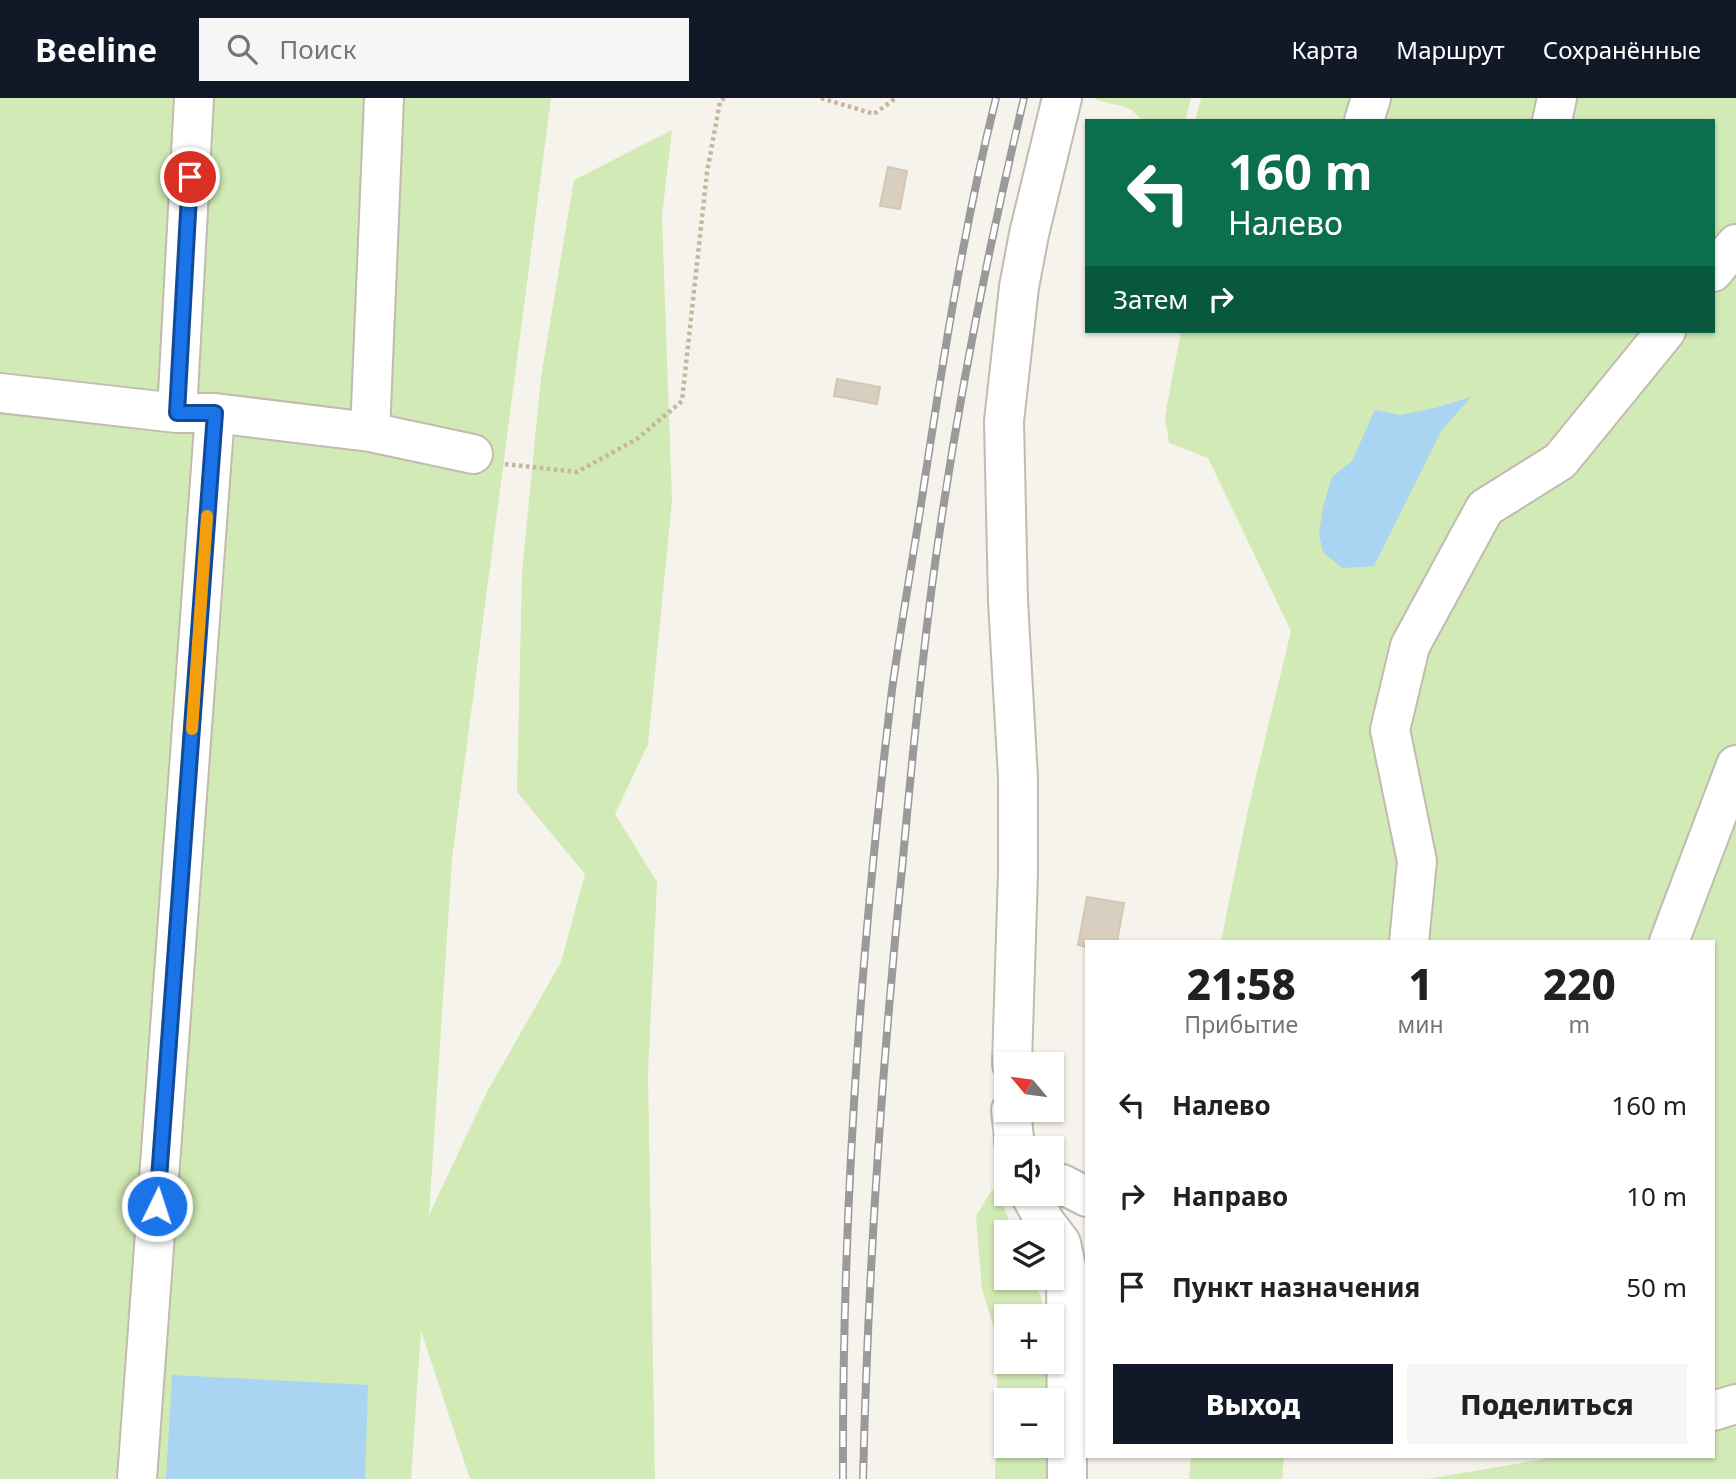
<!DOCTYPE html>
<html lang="ru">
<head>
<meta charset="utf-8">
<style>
	:root { --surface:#fff; --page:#f6f6f6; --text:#202124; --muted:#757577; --accent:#111827 }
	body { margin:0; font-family:"Noto Sans",sans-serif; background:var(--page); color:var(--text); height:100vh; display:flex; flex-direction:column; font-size:26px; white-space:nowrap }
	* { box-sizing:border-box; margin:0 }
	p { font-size:23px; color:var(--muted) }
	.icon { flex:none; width:38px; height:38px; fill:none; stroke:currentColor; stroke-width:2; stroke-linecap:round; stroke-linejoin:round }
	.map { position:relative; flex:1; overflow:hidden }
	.side { position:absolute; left:1085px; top:842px; width:630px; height:518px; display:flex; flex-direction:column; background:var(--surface); border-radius:0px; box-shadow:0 2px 5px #0004 }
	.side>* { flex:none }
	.banner { position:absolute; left:1085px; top:21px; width:630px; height:214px; border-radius:0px; box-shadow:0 2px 5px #0004; background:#0b6e4f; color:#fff; overflow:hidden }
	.needle { width:46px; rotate:299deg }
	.buttons { position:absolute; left:994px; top:954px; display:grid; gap:14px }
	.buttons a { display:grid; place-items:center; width:70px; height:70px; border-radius:0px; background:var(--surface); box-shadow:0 2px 5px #0004; font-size:35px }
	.pin { position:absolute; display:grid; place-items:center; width:60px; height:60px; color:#fff; margin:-30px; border:4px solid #fff; border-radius:50%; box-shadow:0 2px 7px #0007 }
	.me { position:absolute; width:77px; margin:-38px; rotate:4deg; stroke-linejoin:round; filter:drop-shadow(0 0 5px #0008) }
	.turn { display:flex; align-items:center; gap:24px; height:147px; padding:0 28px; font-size:32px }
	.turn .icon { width:91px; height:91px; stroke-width:2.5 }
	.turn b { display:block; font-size:49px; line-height:60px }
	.then { display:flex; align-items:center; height:66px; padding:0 28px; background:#0003; gap:14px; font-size:26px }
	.eta { display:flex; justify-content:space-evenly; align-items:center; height:119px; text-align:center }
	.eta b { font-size:42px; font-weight:800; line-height:49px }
	.button { display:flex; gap:14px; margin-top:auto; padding:14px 28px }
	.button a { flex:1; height:80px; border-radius:0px; background:var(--accent); color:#fff; font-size:28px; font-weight:800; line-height:80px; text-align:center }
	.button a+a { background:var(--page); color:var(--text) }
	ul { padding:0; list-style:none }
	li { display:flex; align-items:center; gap:21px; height:91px; padding:0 28px }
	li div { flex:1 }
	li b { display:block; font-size:26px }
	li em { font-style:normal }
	header { display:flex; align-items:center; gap:42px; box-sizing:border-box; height:98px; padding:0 35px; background:var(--accent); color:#fff }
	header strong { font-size:33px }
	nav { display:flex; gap:38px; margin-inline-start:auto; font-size:24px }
	.search { width:490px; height:63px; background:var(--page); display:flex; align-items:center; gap:18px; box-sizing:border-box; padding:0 24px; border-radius:0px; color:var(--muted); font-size:26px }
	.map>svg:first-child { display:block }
	.green { fill:#d2eab5; fill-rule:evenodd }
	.water { fill:#a9d4f2 }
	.building { fill:#d8cfc1; stroke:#d3c7b4; stroke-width:2 }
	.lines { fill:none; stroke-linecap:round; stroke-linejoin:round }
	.minor-casing { stroke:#c2bbae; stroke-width:42 }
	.path { stroke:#c4b79f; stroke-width:4.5; stroke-dasharray:3.5 3.5; stroke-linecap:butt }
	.minor { stroke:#fff; stroke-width:38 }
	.rail-casing { stroke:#9a9a9a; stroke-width:8 }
	.rail { stroke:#fff; stroke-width:5; stroke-dasharray:16; stroke-linecap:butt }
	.route-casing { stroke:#114b97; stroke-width:18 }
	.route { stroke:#1a73e8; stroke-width:12 }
	.slow { stroke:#f59e0b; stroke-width:12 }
</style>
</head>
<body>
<header>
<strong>Beeline</strong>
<div class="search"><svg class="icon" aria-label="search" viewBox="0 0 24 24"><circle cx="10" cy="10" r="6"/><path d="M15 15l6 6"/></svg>Поиск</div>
<nav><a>Карта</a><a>Маршрут</a><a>Сохранённые</a></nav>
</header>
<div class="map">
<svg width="1736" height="1381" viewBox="0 0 1736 1381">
	<rect width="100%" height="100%" fill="#f6f3ec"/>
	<path class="green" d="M0,0H551L452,761L429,1117L487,994L561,864L585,776L517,694L522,474L541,279L574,82L672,32L662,118L672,403L648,646L615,716L657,784L648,976L655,1381H470L421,1233L411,1381H0Z
		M1094,0H1191L1185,23H1142C1128,2 1113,10 1094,0Z
		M1201,0H1736V1298L1713,1297V844L1221,843L1247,716L1291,533L1208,360L1169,345L1165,318L1181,233H1713V23H1195Z
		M992,1092L999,1095L1013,1134H1006V1180H1028L1041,1197L1044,1218H1006V1264H1052V1381H995L998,1244L982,1191L976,1118ZM1006,1302H1052V1348H1006Z
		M1736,1329V1381H1427L1563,1358H1713V1333Z
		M1191,1358H1284L1282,1381H1189Z"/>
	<path class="water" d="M1471,299L1441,333L1374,468L1342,470L1323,454L1319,436L1323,409L1332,379L1352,363L1375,312L1400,317L1435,310Z
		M172,1277L368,1287L365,1381H166Z"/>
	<path class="building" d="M888,69L907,73L900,111L880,108Z
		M837,281L880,289L877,306L834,298Z
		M1087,799L1124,805L1117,844H1087V849L1078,847Z"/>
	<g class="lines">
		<g class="minor-casing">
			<path id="minor" d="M1364,23L1371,0
				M1552,23L1557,0
				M1713,174L1736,146
				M0,295L177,315H215L370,334L473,356
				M177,315L194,0
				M370,334L384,0
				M1409,844L1417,763L1390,632L1410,548L1485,410L1560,363L1666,233
				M1669,844L1736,667
				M1012,966L1018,774V680L1008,503L1004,323L1019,189L1029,136L1062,0
				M1011,1012L1015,1050
				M1062,1086L1087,1099
				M1030,1096L1045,1124L1061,1145L1066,1169L1067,1381
				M1713,1313L1736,1306
				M137,1381L215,315"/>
		</g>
		<path class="path" d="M821,0L874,16L896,0
			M505,366L577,374L637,341L682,303L707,74L720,4L724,0"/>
		<use href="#minor" class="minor"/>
		<g class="rail-casing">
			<path id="rail" d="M843,1381C842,1117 860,854 892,592C900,532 911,472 920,413C941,274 962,136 996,0
				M863,1381C868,1173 882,966 903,760C911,671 920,583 931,495C953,329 985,163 1024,0"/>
		</g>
		<use href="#rail" class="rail"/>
	</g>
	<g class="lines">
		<g class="route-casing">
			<path id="route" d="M157,1108L215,315H177L190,79"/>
		</g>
		<use href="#route" class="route"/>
		<path class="slow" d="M192,631L207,418"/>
	</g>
</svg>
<div class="buttons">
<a><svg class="needle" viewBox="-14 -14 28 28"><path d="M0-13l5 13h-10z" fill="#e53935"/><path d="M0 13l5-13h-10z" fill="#757577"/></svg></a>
<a><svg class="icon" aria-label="sound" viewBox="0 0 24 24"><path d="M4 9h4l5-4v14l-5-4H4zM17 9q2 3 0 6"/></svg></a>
<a><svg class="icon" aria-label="layers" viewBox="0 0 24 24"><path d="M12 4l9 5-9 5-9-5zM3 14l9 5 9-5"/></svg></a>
<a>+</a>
<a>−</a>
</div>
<div class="pin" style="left:190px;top:79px;background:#d93025"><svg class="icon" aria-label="arrive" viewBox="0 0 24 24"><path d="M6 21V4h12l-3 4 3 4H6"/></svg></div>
<svg class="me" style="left:157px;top:1108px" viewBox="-20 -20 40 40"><circle r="17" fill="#1a73e8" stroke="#fff" stroke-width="3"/><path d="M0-11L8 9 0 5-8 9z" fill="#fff"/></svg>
<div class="banner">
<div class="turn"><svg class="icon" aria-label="left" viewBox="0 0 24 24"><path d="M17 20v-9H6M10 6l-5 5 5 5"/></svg><div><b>160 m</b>Налево</div></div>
<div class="then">Затем<svg class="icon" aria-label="right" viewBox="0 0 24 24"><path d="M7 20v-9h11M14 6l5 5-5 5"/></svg></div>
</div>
<section class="side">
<div class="eta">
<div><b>21:58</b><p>Прибытие</p></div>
<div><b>1</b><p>мин</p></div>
<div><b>220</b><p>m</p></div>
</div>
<ul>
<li><svg class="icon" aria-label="left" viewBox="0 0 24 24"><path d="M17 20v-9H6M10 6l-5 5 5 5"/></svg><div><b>Налево</b></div><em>160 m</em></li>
<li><svg class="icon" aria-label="right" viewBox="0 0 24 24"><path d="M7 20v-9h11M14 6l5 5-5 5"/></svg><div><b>Направо</b></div><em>10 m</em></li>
<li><svg class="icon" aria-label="arrive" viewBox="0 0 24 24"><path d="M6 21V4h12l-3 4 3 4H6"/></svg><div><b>Пункт назначения</b></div><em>50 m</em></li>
</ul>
<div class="button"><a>Выход</a><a>Поделиться</a></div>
</section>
</div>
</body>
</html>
